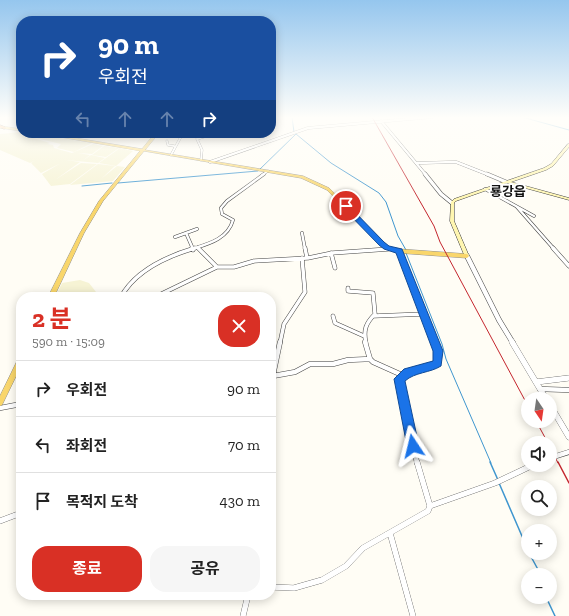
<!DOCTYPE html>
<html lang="ko">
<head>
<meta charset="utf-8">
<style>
	:root { --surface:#fff; --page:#f6f6f6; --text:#222; --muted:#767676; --line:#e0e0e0; --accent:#d93025 }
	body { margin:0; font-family:"Zilla Slab","Noto Sans KR",serif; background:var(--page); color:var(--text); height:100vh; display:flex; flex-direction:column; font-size:15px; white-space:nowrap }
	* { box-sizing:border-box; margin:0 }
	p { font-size:13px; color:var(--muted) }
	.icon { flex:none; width:22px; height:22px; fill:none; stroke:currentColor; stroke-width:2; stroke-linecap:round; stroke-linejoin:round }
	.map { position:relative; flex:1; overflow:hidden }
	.details { position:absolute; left:16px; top:292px; width:260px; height:308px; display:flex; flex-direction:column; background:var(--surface); border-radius:16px; box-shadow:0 2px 10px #0003 }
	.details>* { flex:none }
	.banner { position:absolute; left:16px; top:16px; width:260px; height:122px; border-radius:16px; box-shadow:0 2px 10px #0003; background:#1a4fa0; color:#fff; overflow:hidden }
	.needle { width:26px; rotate:167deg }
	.buttons { position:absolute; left:521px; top:392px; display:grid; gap:8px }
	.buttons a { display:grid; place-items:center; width:36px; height:36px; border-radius:50%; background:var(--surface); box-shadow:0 2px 10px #0003; font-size:20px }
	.pin { position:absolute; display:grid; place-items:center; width:34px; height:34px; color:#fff; margin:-17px; border:2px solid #fff; border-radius:50%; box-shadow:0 1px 4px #0007 }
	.me { position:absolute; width:44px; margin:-22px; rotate:350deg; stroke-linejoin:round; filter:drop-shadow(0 0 3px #0008) }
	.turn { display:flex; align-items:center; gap:14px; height:84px; padding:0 16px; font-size:18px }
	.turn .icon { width:52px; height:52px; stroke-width:2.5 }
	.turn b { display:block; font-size:28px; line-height:34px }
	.lanes { display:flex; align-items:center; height:38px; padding:0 16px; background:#0003; justify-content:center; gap:20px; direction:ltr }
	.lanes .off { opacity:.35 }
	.round { display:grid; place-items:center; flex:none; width:42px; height:42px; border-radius:16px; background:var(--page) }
	.headline { display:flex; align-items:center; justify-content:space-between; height:68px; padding:0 16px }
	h1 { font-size:24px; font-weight:700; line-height:30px; color:var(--accent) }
	.primary-button { display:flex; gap:8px; margin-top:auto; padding:8px 16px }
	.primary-button a { flex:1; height:46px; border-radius:16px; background:var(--accent); color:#fff; font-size:16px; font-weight:700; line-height:46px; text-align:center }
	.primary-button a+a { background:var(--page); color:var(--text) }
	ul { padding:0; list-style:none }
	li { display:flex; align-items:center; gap:12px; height:56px; padding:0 16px; border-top:1px solid var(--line) }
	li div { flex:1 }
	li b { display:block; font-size:15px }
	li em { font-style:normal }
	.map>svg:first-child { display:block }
	.farmland { fill:#f6f3d4 }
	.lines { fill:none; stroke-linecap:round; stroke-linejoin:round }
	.stream-far1 { stroke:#3f96cf; stroke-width:1 }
	.stream { stroke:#3f96cf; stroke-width:1.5 }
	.minor-far4-casing { stroke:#444; stroke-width:2.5 }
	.minor-far3-casing { stroke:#444; stroke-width:3.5 }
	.minor-far2-casing { stroke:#444; stroke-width:4.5 }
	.minor-far1-casing { stroke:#444; stroke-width:5.5 }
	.minor-casing { stroke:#444; stroke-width:6 }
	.tertiary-far3-casing { stroke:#444; stroke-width:3 }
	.tertiary-far2-casing { stroke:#444; stroke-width:4.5 }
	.tertiary-far1-casing { stroke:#444; stroke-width:5.5 }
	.tertiary-casing { stroke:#444; stroke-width:6 }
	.secondary-casing { stroke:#333; stroke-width:1 }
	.primary-casing { stroke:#222; stroke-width:0.5 }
	.motorway-casing { stroke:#222; stroke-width:1 }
	.minor-far4 { stroke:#fff; stroke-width:2 }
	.minor-far3 { stroke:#fff; stroke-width:2.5 }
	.minor-far2 { stroke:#fff; stroke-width:3.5 }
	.minor-far1 { stroke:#fff; stroke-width:4.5 }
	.minor { stroke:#fff; stroke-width:5.5 }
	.tertiary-far3 { stroke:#fff; stroke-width:2.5 }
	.tertiary-far2 { stroke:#fff; stroke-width:3.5 }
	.tertiary-far1 { stroke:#fff; stroke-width:4.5 }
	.tertiary { stroke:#fff; stroke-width:5.5 }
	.secondary { fill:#fff6b0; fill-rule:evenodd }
	.primary { fill:#f9d66b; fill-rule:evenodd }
	.motorway { fill:#f5a25d; fill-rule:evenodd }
	.rail-far1 { stroke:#c4262e; stroke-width:1 }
	.rail { stroke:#c4262e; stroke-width:1.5 }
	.route { fill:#1a73e8; stroke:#114b97 }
	.labels { text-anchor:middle; stroke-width:4; stroke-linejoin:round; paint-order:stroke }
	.far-district-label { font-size:13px; font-weight:bold; fill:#111; stroke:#fff }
</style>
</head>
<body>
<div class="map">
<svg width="569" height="616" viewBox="0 0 569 616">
	<rect width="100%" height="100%" fill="#fffdf5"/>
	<path class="farmland" d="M21,132L92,143L74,152L57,148L61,144L20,134L50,143L47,144L53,145L54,148L72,153L93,144L103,146L92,154L78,153L90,155L82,161L91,155L105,158L98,163L66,160L80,162L55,180L81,163L97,164L70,184L51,186L42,174L61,163L41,173L31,163L34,161L30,163L0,150V134Z
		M104,146L119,148L106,157L92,155Z
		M120,148L133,151L116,166L99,163Z
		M98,164L115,166L101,179L117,166L125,167L113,181L70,185Z
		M80,280L89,283L96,292L97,297H55L62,283Z"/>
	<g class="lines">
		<path class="stream-far1" d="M18,117L21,118
			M292,117L294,132
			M522,117L569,130
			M296,134L331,163L379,193L386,202L398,236L406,250
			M118,183L258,171L296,134
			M82,186L112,183
			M406,253L442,344L446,359L491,463"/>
		<path class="stream" d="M490,462L498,480
			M499,483L528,550
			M529,553L541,575
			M546,597L555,616"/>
		<g class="minor-far4-casing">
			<path id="minor-far4" d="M167,141L168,145L174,146
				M171,155L183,133
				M201,160L202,150L197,139L216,133
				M262,175L268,171"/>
		</g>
		<g class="minor-far3-casing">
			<path id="minor-far3" d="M485,189L534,216
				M517,207L554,249
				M186,233L193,249
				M302,233L305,249
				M175,237L197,229
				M192,249C208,244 228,239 233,220L222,214L221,208L227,201L264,174"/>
		</g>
		<g class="minor-far2-casing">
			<path id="minor-far2" d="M192,248L193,250
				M198,248L217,267H234L254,261L308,258L332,253L389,249
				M305,248L307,258
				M553,248L569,266
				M399,251L435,343
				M331,253L335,268
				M348,288V291L373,293L375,314C366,323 363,330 366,343
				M121,297C135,271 168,256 195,248
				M155,297L217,267
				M333,316L335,323L364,336
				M374,316L424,314
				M280,343L284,324L305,292L302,258"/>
		</g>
		<g class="minor-far1-casing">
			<path id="minor-far1" d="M365,342L370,359L373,362L402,375
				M273,376L295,372L310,364H333L348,360L370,359
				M273,386L272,380L280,342
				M540,389L569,390
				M0,408L21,404
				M550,458L569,452
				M417,463L400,379L412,370L438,363V351L434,342"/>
		</g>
		<g class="minor-casing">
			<path id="minor" d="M430,506L495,483L533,465
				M0,521L21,513
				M390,533L413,616
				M271,587L294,588L322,580L346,566L363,548L428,511L430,506L417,462
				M243,616L248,595"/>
		</g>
		<g class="tertiary-far3-casing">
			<path id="tertiary-far3" d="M381,121L426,175
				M210,162L308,128L432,117
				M416,163L456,162L489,175"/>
		</g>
		<g class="tertiary-far2-casing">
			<path id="tertiary-far2" d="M425,174L441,194L452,203
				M487,174L506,182"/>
		</g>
		<g class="tertiary-far1-casing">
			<path id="tertiary-far1" d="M467,256L499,320L513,343"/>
		</g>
		<g class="tertiary-casing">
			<path id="tertiary" d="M512,342L546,399
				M536,382L569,378
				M550,405L569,437"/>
		</g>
		<g class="secondary-casing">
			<path id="secondary" d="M568,144H569V147L553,166L546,170L511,182L569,198V200L507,183L456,201L454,203V221L469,256L467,257H465L450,221L451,202L454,199L544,168L551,164Z"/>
		</g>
		<g class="primary-casing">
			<path id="primary" d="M0,126L21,129V131L0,128Z
				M37,133H45L142,149L155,133H159L145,150L303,176L329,188L389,247L399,249L467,254L469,256L467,258L399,253L385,249L327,190L301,178L144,151L103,201L84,233L54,297H48L80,233L99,201L140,151Z
				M21,356V366L2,405L0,406V396L19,357Z"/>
		</g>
		<g class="motorway-casing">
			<path id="motorway" d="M0,125L5,127L6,128L4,129L0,127Z"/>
		</g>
		<use href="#minor-far4" class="minor-far4"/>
		<use href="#minor-far3" class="minor-far3"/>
		<use href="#minor-far2" class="minor-far2"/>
		<use href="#minor-far1" class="minor-far1"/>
		<use href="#minor" class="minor"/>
		<use href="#tertiary-far3" class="tertiary-far3"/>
		<use href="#tertiary-far2" class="tertiary-far2"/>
		<use href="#tertiary-far1" class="tertiary-far1"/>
		<use href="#tertiary" class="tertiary"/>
		<use href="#secondary" class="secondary"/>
		<use href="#primary" class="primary"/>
		<use href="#motorway" class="motorway"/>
		<path class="rail-far1" d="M372,117L434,226L440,242L528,406
			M536,421L548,443
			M550,447L558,463"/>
		<path class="rail" d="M558,462L569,483"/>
	</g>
	<linearGradient id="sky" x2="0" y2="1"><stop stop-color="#95c6ee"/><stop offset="0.58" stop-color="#fffefa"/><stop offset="1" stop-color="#fffefa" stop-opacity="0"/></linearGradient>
	<rect width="569" height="203" fill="url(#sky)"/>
	<path class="route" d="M343,205H348L384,242L389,246L402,249L443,351L441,366C430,373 415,372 405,381L419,446L418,450L413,452L409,450L407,446L394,379L404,369L433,361V351L396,253L384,249L379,245L343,208Z"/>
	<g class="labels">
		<g class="far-district-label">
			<text x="508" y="196">룡강읍</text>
		</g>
	</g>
</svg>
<div class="buttons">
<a><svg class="needle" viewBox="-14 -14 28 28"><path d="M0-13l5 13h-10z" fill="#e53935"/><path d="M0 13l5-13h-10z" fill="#767676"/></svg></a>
<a><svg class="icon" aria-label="sound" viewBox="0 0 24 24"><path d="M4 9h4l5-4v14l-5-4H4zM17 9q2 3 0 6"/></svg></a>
<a><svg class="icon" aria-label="search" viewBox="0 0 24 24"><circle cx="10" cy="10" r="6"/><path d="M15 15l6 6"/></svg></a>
<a>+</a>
<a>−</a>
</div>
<div class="pin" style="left:346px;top:206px;background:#d93025"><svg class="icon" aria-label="arrive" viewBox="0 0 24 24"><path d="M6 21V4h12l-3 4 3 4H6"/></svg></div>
<svg class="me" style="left:413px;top:446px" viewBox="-20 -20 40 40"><path d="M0-17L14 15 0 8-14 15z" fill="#1a73e8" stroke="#fff" stroke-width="4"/></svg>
<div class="banner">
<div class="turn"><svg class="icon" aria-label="right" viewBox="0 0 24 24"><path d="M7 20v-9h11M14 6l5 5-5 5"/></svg><div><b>90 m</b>우회전</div></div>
<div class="lanes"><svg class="icon off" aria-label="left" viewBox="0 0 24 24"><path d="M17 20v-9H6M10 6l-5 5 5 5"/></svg><svg class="icon off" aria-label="ahead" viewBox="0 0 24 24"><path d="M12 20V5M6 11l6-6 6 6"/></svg><svg class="icon off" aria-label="ahead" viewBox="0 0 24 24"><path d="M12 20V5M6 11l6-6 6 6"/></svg><svg class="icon" aria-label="right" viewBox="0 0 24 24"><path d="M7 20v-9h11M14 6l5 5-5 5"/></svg></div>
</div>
<section class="details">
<div class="headline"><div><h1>2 분</h1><p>590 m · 15:09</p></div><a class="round" style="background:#d93025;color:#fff"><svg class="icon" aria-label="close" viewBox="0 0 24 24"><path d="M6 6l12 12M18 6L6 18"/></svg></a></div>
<ul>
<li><svg class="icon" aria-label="right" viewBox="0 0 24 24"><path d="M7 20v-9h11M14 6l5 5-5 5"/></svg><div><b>우회전</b></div><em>90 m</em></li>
<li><svg class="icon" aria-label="left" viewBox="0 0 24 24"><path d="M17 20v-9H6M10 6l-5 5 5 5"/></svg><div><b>좌회전</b></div><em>70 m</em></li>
<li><svg class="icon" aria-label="arrive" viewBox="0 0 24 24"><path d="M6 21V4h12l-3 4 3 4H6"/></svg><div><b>목적지 도착</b></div><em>430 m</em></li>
</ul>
<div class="primary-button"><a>종료</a><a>공유</a></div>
</section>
</div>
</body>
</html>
